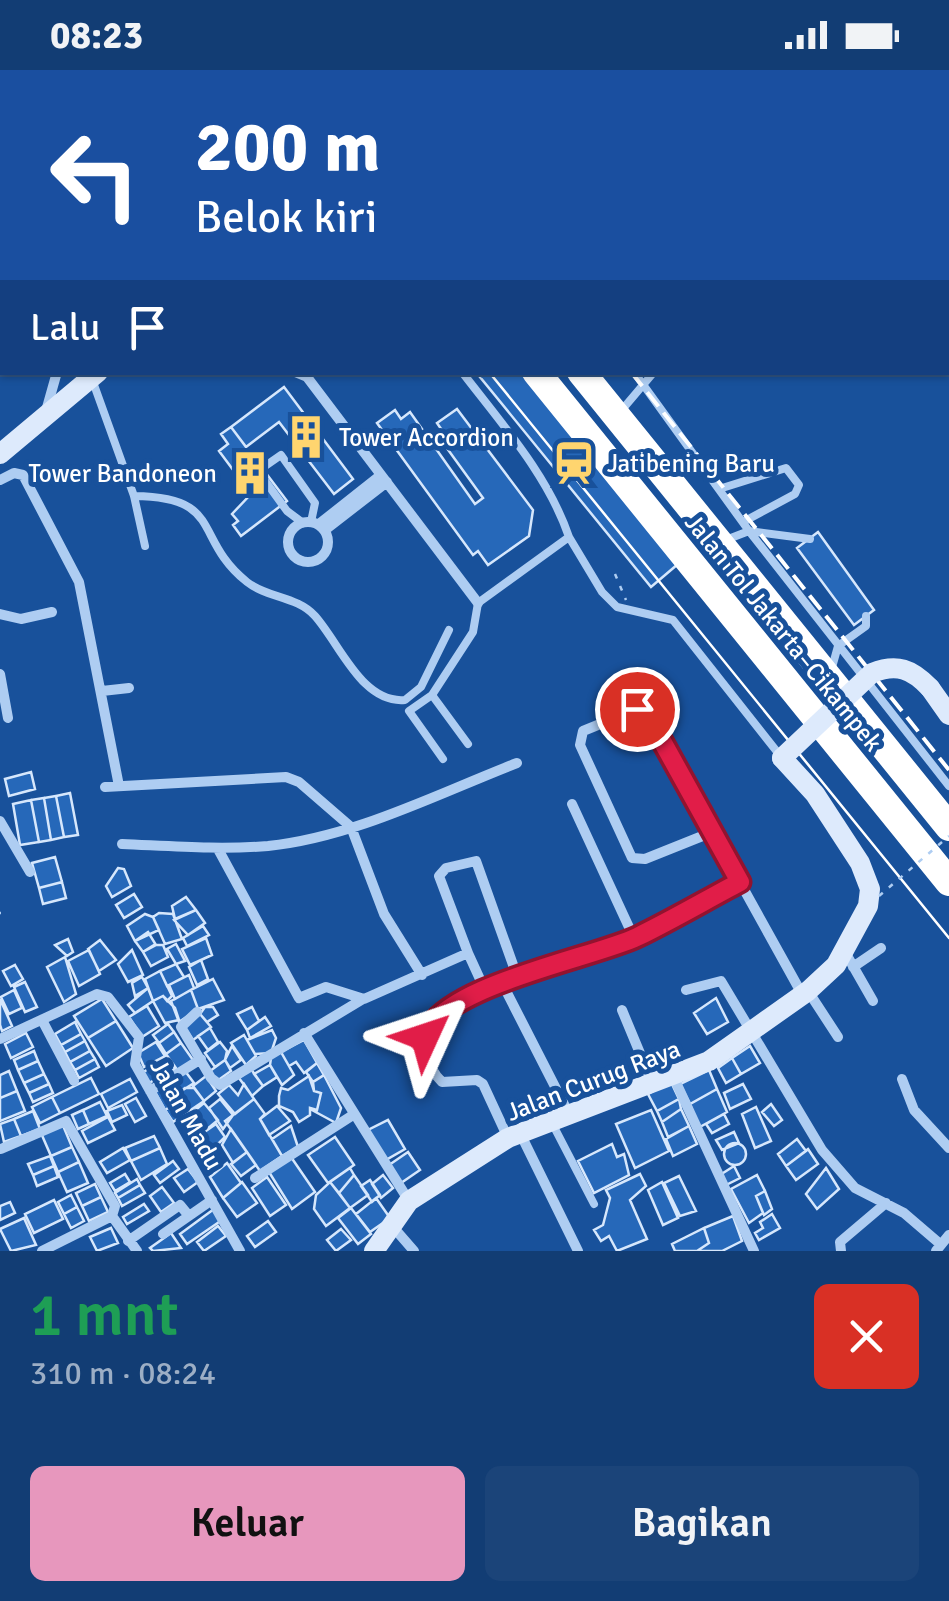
<!DOCTYPE html>
<html lang="id">
<head>
<meta charset="utf-8">
<style>
	:root { --surface:#123d74; --page:#1b4479; --text:#f1f3f6; --muted:#9caec5; --line:#315686; --accent:#e797bd }
	body { margin:0; font-family:Signika,sans-serif; background:var(--page); color:var(--text); height:100vh; display:flex; flex-direction:column; font-size:38px; white-space:nowrap }
	* { box-sizing:border-box; margin:0 }
	p { font-size:32px; color:var(--muted) }
	.icon { flex:none; width:55px; height:55px; fill:none; stroke:currentColor; stroke-width:2; stroke-linecap:round; stroke-linejoin:round }
	.map { position:relative; height:1181px; overflow:hidden }
	.side { display:flex; flex-direction:column; background:var(--surface); flex:1 }
	.side>* { flex:none }
	.banner { position:absolute; left:0px; top:0px; width:950px; height:305px; box-shadow:0 2px 8px #0004,0 0 0 2px var(--line); background:#1a4fa0; color:#fff; overflow:hidden }
	.pin { position:absolute; display:grid; place-items:center; width:85px; height:85px; color:#fff; margin:-42px; border:5px solid #fff; border-radius:50%; box-shadow:0 2px 10px #0007 }
	.me { position:absolute; width:110px; margin:-55px; rotate:48deg; stroke-linejoin:round; filter:drop-shadow(0 0 8px #0008) }
	.turn { display:flex; align-items:center; gap:35px; height:210px; padding:0 30px; font-size:45px }
	.turn .icon { width:130px; height:130px; stroke-width:2.5 }
	.turn b { display:block; font-size:70px; line-height:85px }
	.then { display:flex; align-items:center; height:95px; padding:0 30px; background:#0003; gap:20px; font-size:38px }
	.round { display:grid; place-items:center; flex:none; width:105px; height:105px; border-radius:15px; background:var(--page) }
	.overview { display:flex; align-items:center; justify-content:space-between; height:170px; padding:0 30px }
	h1 { font-size:60px; font-weight:600; line-height:75px; color:#1e9e55 }
	.action { display:flex; gap:20px; margin-top:auto; padding:20px 30px }
	.action a { flex:1; height:115px; border-radius:15px; background:var(--accent); color:#111; font-size:40px; font-weight:600; line-height:115px; text-align:center }
	.action a+a { background:var(--page); color:var(--text) }
	.status { display:flex; justify-content:space-between; align-items:center; height:70px; padding:0 50px; background:var(--surface); direction:ltr }
	.status svg { height:28px; fill:currentColor }
	.map>svg:first-child { display:block }
	.building { fill:#2668b9; stroke:#d6e7fc; stroke-width:2.5 }
	.lines { fill:none; stroke-linecap:round; stroke-linejoin:round }
	.path { stroke:#aecdf2; stroke-width:2.5; stroke-dasharray:5 8; stroke-linecap:butt }
	.lane { stroke:#aecdf2; stroke-width:8 }
	.street { stroke:#aecdf2; stroke-width:10 }
	.secondary { stroke:#ddeafc; stroke-width:20 }
	.highway { stroke:#fff; stroke-width:28 }
	.tram { stroke:#fff; stroke-width:2.5 }
	.rail { stroke:#fff; stroke-width:4; stroke-dasharray:18 8; stroke-linecap:butt }
	.path-bridge { stroke:#aecdf2; stroke-width:2.5; stroke-dasharray:5 8; stroke-linecap:butt }
	.secondary-bridge { stroke:#ddeafc; stroke-width:20 }
	.route-casing { stroke:#92132f; stroke-width:25 }
	.route { stroke:#e11d48; stroke-width:18 }
	.labels { text-anchor:middle; stroke-width:10; stroke-linejoin:round; paint-order:stroke }
	.poi-label { font-size:25px; fill:#fff; stroke:#18519b; text-anchor:start }
	.street-label { font-size:25px; fill:#fff; stroke:#18519b }
</style>
</head>
<body>
<div class="status"><b>08:23</b><svg viewBox="0 0 49 12"><path d="M0 12V9h3v3zM5 12V6h3v6zM10 12V3h3v9zM15 12V0h3v12zM26 1h20v11H26zM47 4h2v5h-2z"/></svg></div>
<div class="map">
<svg width="949" height="1181" viewBox="0 0 949 1181">
	<rect width="100%" height="100%" fill="#18519b"/>
	<path class="building" d="M485,302H522L678,494L651,517L480,307Z
		M284,317L353,409L334,424L279,352L246,377L231,357Z
		M457,339L533,440L529,466L488,495L478,481L473,485L377,353L395,340L401,349L410,342L475,434L483,428L441,370L446,366L437,353Z
		M231,357L287,431L241,466L233,455L238,451L232,444L251,424L219,381L228,374L221,364Z
		M818,462L874,540L854,555L797,478Z
		M31,702L35,719L9,726L5,709Z
		M70,723L78,765L64,767L56,726Z
		M56,726L64,767L51,770L44,728Z
		M44,728L51,770L39,772L31,730Z
		M31,730L39,772L20,775L13,734Z
		M55,787L62,812L39,818L32,793Z
		M118,798L124,799L131,816L112,827L106,816Z
		M62,812L66,828L43,834L39,818Z
		M134,824L142,837L124,848L116,835Z
		M186,827L196,840L175,849L172,836Z
		M196,840L205,853L188,865L174,850Z
		M159,843L173,844L182,869L165,874L153,847Z
		M145,844L153,847L159,860L135,871L127,856Z
		M203,856L209,865L187,876L183,868Z
		M148,862L156,875L143,882L135,871Z
		M206,868L212,885L190,895L182,879Z
		M68,869L73,882L67,886L55,875Z
		M100,870L116,890L99,901L88,879Z
		M176,874L185,891L176,894L167,879Z
		M154,875H163L168,887L151,896L143,882Z
		M89,880L100,904L79,916L68,891Z
		M132,880L143,905L128,912L118,894Z
		M65,887L76,924L64,932L47,897Z
		M201,890L208,909L197,915L189,897Z
		M176,894L184,907L167,916L160,901Z
		M15,895L23,909L11,916L3,901Z
		M160,901L172,926L167,931L163,926L153,931L145,909Z
		M189,905L194,918L175,929L169,915Z
		M142,907L148,918L135,926L132,913Z
		M213,909L224,930L198,939L191,920Z
		M25,912L37,937L25,942L14,917Z
		M148,918L153,931L135,943L128,935Z
		M14,920L22,938L9,944L1,927Z
		M191,920L198,939L179,952L171,931Z
		M163,926L175,938L179,950L165,953L153,931Z
		M716,928L728,952L707,964L694,943Z
		M0,929L12,956L2,961L0,955Z
		M102,929L116,951L88,968L74,946Z
		M147,936L159,956L142,967L129,947Z
		M205,937H213L218,945L207,952L200,944Z
		M252,937L259,951L247,960L237,944Z
		M200,944L211,957L193,970L184,957Z
		M265,947L271,956L250,968L247,960Z
		M116,951L133,978L106,996L88,968Z
		M75,952L81,964L61,975L55,964Z
		M168,954L174,962L159,973L153,965Z
		M210,958L218,972L208,980L198,966Z
		M272,960L276,968L271,983L255,984L247,970Z
		M174,962L181,973L166,984L159,973Z
		M26,963L33,977L11,988L5,974Z
		M81,964L85,971L65,982L61,975Z
		M244,965L256,986L246,995L231,973Z
		M304,970L317,993L304,1003L296,992L289,996L281,982Z
		M85,971L90,981L70,992L65,982Z
		M156,972L165,986L144,997L138,983Z
		M220,972L227,981L225,990L215,997L205,983Z
		M181,973L193,990L178,1001L166,984Z
		M232,976L241,990L230,998L225,990Z
		M750,976L760,993L741,1004L732,988Z
		M34,981L38,991L18,1000L14,990Z
		M90,981L95,989L75,1000L70,992Z
		M281,982L294,1005L282,1015L270,995L271,988Z
		M732,988L741,1004L726,1013L718,998Z
		M95,989L99,997L79,1008L75,1000Z
		M169,989L175,999L147,1014L141,1003Z
		M225,990L231,1001L217,1011L210,1001Z
		M38,991L44,1004L24,1013L18,1000Z
		M317,993L324,1005L313,1012L306,1002Z
		M270,995L277,1007L263,1016L254,1004Z
		M251,999L263,1016L252,1026L239,1008Z
		M709,1000L717,1019L690,1034L680,1014Z
		M9,1001L17,1021L0,1028V1005Z
		M185,1001L194,1013L175,1025L168,1012Z
		M44,1004L49,1014L29,1023L24,1013Z
		M324,1005L341,1038L336,1053L310,1039L317,1040L321,1023L314,1021L313,1012Z
		M206,1006L216,1021L204,1031L193,1016Z
		M309,1006L314,1021L321,1023L317,1040L310,1038V1045L299,1052L293,1042L279,1036V1026L281,1018L288,1020Z
		M91,1008L99,1024L60,1043L52,1027Z
		M130,1009L137,1022L108,1038L101,1024Z
		M168,1012L178,1032L165,1040L155,1022Z
		M671,1012L679,1029L657,1041L648,1024Z
		M49,1014L53,1023L33,1032L29,1023Z
		M244,1014L254,1029L235,1044L218,1024L229,1015L238,1025Z
		M743,1014L751,1029L730,1039L724,1023Z
		M185,1018H194L204,1031L173,1052L165,1040L179,1031L177,1024Z
		M717,1019L727,1042L698,1058L690,1034Z
		M17,1021L25,1041L0,1051V1028Z
		M52,1027L60,1043L40,1053L32,1037Z
		M136,1028L146,1046L135,1052L125,1034Z
		M220,1029L233,1045L223,1059L209,1038Z
		M254,1029L265,1044L260,1049L282,1086L260,1101L225,1051Z
		M679,1029L681,1039L662,1052L657,1041Z
		M100,1032L107,1046L89,1054L83,1040Z
		M204,1033L218,1050L194,1070L182,1051Z
		M771,1034L782,1050L774,1056L762,1042Z
		M122,1035L127,1045L112,1052L107,1041Z
		M277,1036L290,1051L269,1065L260,1049Z
		M756,1037L771,1071L755,1078L742,1044Z
		M681,1039L689,1056L668,1067L662,1052Z
		M83,1040L89,1054L78,1059L72,1045Z
		M651,1040L669,1081L635,1098L616,1054Z
		M33,1041L40,1059L21,1066L14,1049Z
		M724,1044L729,1054L712,1063L706,1054Z
		M108,1047L115,1060L88,1073L82,1061Z
		M14,1049L21,1066L4,1072L0,1054Z
		M388,1050L405,1079L384,1091L364,1062Z
		M62,1053L72,1077L51,1086L41,1063Z
		M216,1054L225,1067L203,1089L190,1072Z
		M291,1056L298,1077L282,1086L272,1069Z
		M689,1056L697,1074L673,1086L666,1069Z
		M231,1059L247,1082L233,1093L222,1075Z
		M734,1062L739,1073L722,1080L716,1070Z
		M154,1066L160,1078L131,1091L125,1078Z
		M335,1067L354,1095L328,1113L308,1085Z
		M797,1069L806,1081L786,1096L778,1084Z
		M724 1084a11 11 0 1 1 22 0a11 11 0 1 1-22 0Z
		M612,1074L617,1087L624,1084L629,1105L594,1123L578,1091Z
		M72,1077L79,1092L58,1102L51,1086Z
		M123,1078L130,1090L107,1103L100,1092Z
		M160,1078L167,1094L141,1110L131,1091Z
		M808,1079L818,1094L796,1110L786,1096Z
		M247,1082L256,1095L241,1106L231,1094Z
		M408,1082L420,1100L401,1113L389,1095Z
		M50,1086L54,1096L33,1105L28,1094Z
		M291,1087L315,1122L292,1139L269,1102Z
		M173,1091L179,1099L160,1113L154,1105Z
		M79,1092L88,1113L67,1122L58,1102Z
		M227,1093L241,1113L223,1128L210,1107Z
		M54,1096L58,1107L37,1116L33,1105Z
		M734,1096L740,1108L724,1116L720,1105Z
		M350,1098L354,1105L339,1123L330,1112Z
		M826,1098L839,1119L817,1139L806,1124Z
		M188,1099L198,1112L184,1122L174,1108Z
		M125,1104L130,1112L115,1121L110,1113Z
		M640,1104L646,1116L630,1130L647,1169L617,1181L609,1166L601,1171L594,1160L603,1155L610,1128L606,1120Z
		M354,1105L368,1125L350,1138L339,1123Z
		M383,1105L393,1118L381,1128L372,1114Z
		M757,1105L765,1121L756,1126L763,1143L749,1153L731,1119Z
		M679,1106L696,1141L680,1146L664,1113Z
		M267,1107L286,1135L270,1146L252,1118Z
		M137,1109L140,1115L118,1128L115,1123Z
		M370,1110L380,1125L372,1132L361,1116Z
		M242,1112L257,1133L237,1147L223,1128Z
		M330,1112L350,1138L326,1156L314,1139L316,1125Z
		M662,1112L678,1148L663,1155L648,1120Z
		M95,1114L101,1127L82,1136L76,1123Z
		M140,1115L145,1123L122,1136L118,1128Z
		M162,1117L174,1133L161,1142L150,1126Z
		M765,1121L772,1139L764,1145L756,1126Z
		M71,1125L77,1137L64,1144L58,1132Z
		M101,1127L108,1142L89,1151L82,1136Z
		M376,1128L390,1148L370,1162L356,1144Z
		M54,1130L63,1149L34,1163L25,1144Z
		M10,1132L15,1143L0,1150V1136Z
		M144,1134L149,1141L127,1154L123,1147Z
		M77,1137L84,1151L71,1158L64,1144Z
		M351,1138L371,1164L358,1174L338,1148Z
		M214,1139L222,1150L187,1174L180,1164Z
		M772,1144L780,1158L759,1170L755,1163L763,1158L760,1152Z
		M733,1146L742,1171L722,1181H697L709,1173L704,1158Z
		M24,1148L36,1175L11,1181L0,1159Z
		M268,1151L276,1162L255,1177L247,1166Z
		M218,1156L226,1166L204,1181L197,1172Z
		M111,1158L118,1173L97,1181L90,1167Z
		M704,1158L709,1173L697,1181H675L672,1174Z
		M341,1159L351,1170L336,1181L327,1170Z
		M171,1163L181,1178L153,1181L150,1178Z"/>
	<g class="lines">
		<path class="path" d="M615,504L626,530
			M0,843H1"/>
		<path class="lane" d="M366,0L369,2
			M462,302C501,353 548,405 569,467L478,533L473,562L432,625L468,674
			M634,302L749,461L949,716
			M93,312L134,426L145,476
			M621,341L654,302
			M719,419L786,398L799,415L795,424L743,452
			M134,426C225,427 192,468 247,512C267,528 297,526 315,546C340,574 362,634 405,630L421,617L449,560
			M303,453L287,441L258,401L281,385L315,433L311,452
			M569,467L602,522L617,537L673,550L782,688
			M723,471L749,461L810,469
			M831,601L838,576L866,556V546
			M432,625L409,641L443,689
			M552,1053L594,1134"/>
		<path class="street" d="M552,0L554,2
			M611,0L613,2
			M647,0L648,2
			M530,2L533,0
			M726,2L730,0
			M826,2L829,0
			M948,123H949
			M0,124L2,122
			M948,131L949,133
			M948,141H949
			M0,241H2
			M948,269L949,268
			M295,302L307,307L478,533
			M46,341L57,302
			M0,410L14,403L23,405L79,512L119,716
			M288 472a20 20 0 1 1 40 0a20 20 0 1 1-40 0Z
			M319,454L381,405
			M325,460L387,412
			M0,544L21,549L52,542
			M0,604L8,648
			M102,621L129,618
			M105,717L286,707L299,712L351,757L384,844L422,905
			M572,734L634,868
			M0,751L30,802
			M715,761L645,789L632,788L580,675L583,661L637,639L646,643L802,924
			M122,774C170,776 219,780 268,776C354,767 437,724 517,693
			M218,779L299,928L326,917L364,929L468,883L484,918L634,868L740,812
			M845,882L873,931
			M468,883L439,806L446,798L476,791L517,906
			M853,897L881,878
			M501,911L569,1044
			M484,918L432,952C418,971 427,997 442,1012L477,1010L483,1014L508,1068
			M686,920L721,911L822,1080L855,1118L904,1143L939,1173
			M808,921L838,967
			M622,940L652,1012
			M197,942L181,957L211,1008L220,1015L363,929
			M42,950L74,1011
			M304,963L409,1131
			M0,969L97,924L108,927L139,967L135,994L240,1181
			M674,1008L754,1181
			M902,1009L914,1040L949,1078
			M150,1021L201,989
			M520,1063L578,1181
			M1,1079L66,1051L115,1136L112,1146L42,1181
			M255,1108L353,1045
			M112,1146L137,1181
			M394,1158L414,1181
			M163,1164L212,1130
			M128,1171L180,1135L189,1146
			M841,1181L840,1172L886,1133
			M936,1181L949,1165"/>
		<path class="secondary" d="M473,2L476,0
			M0,384L98,302
			M930,618L949,645
			M374,1181L409,1131L508,1068L709,991L808,921L836,895L868,836L870,819L860,793L815,724L782,688"/>
		<path class="highway" d="M293,0L295,2
			M337,0L339,2
			M536,302L949,812
			M581,302L949,757"/>
		<path class="tram" d="M255,0L257,2
			M489,302L949,868"/>
		<path class="rail" d="M389,0L391,2
			M631,302L949,700"/>
		<path class="path-bridge" d="M879,826L949,766"/>
		<path class="secondary-bridge" d="M782,688L872,603C897,593 912,599 930,618"/>
	</g>
	<g class="lines">
		<g class="route-casing">
			<path id="route" d="M425,967C439,916 593,888 637,867C672,850 706,830 740,812L646,642L637,639"/>
		</g>
		<use href="#route" class="route"/>
	</g>
	<defs>
		<g id="building-bare" transform="scale(3.45)"><path d="M-4-6H4V6H1V3H-1V6H-4ZM-2.5-4.3h1.7v1.8h-1.7ZM.8-4.3h1.7v1.8H.8ZM-2.5-1h1.7V.8h-1.7ZM.8-1h1.7V.8H.8Z" fill="#ffd56f" stroke="#18519b" stroke-width="2.5" paint-order="stroke"/></g>
		<g id="station-bare" transform="scale(3.45)"><path d="M-3-6H3Q5-6 5-4V2Q5 4 3 4L4.5 6H3L1.5 4h-3L-3 6H-4.5L-3 4Q-5 4-5 2V-4Q-5-6-3-6ZM-3.5-4v3h7v-3ZM-3.5 1v1.5H-2V1ZM2 1v1.5H3.5V1Z" fill="#ffd56f" stroke="#18519b" stroke-width="2.5" paint-order="stroke"/></g>
	</defs>
	<g fill-rule="evenodd">
		<use href="#building-bare" x="306" y="367"/>
		<use href="#station-bare" x="574" y="393"/>
		<use href="#building-bare" x="250" y="403"/>
	</g>
	<g class="labels">
		<g class="poi-label">
			<text x="339" y="376">Tower Accordion</text>
			<text x="607" y="402">Jatibening Baru</text>
			<text x="217" y="412" text-anchor="end">Tower Bandoneon</text>
		</g>
		<g class="street-label">
			<text transform="translate(784 562) rotate(51)" y="9">Jalan Tol Jakarta–Cikampek</text>
			<text transform="translate(593 1010) rotate(-21)" y="9">Jalan Curug Raya</text>
			<text transform="translate(187 1044) rotate(61)" y="9">Jalan Madu</text>
		</g>
	</g>
</svg>
<div class="pin" style="left:637px;top:639px;background:#d93025"><svg class="icon" aria-label="arrive" viewBox="0 0 24 24"><path d="M6 21V4h12l-3 4 3 4H6"/></svg></div>
<svg class="me" style="left:425px;top:967px" viewBox="-20 -20 40 40"><path d="M0-17L14 15 0 8-14 15z" fill="#e11d48" stroke="#fff" stroke-width="4"/></svg>
<div class="banner">
<div class="turn"><svg class="icon" aria-label="left" viewBox="0 0 24 24"><path d="M17 20v-9H6M10 6l-5 5 5 5"/></svg><div><b>200 m</b>Belok kiri</div></div>
<div class="then">Lalu<svg class="icon" aria-label="arrive" viewBox="0 0 24 24"><path d="M6 21V4h12l-3 4 3 4H6"/></svg></div>
</div>
</div>
<section class="side">
<div class="overview"><div><h1>1 mnt</h1><p>310 m · 08:24</p></div><a class="round" style="background:#d93025;color:#fff"><svg class="icon" aria-label="close" viewBox="0 0 24 24"><path d="M6 6l12 12M18 6L6 18"/></svg></a></div>
<div class="action"><a>Keluar</a><a>Bagikan</a></div>
</section>
</body>
</html>
